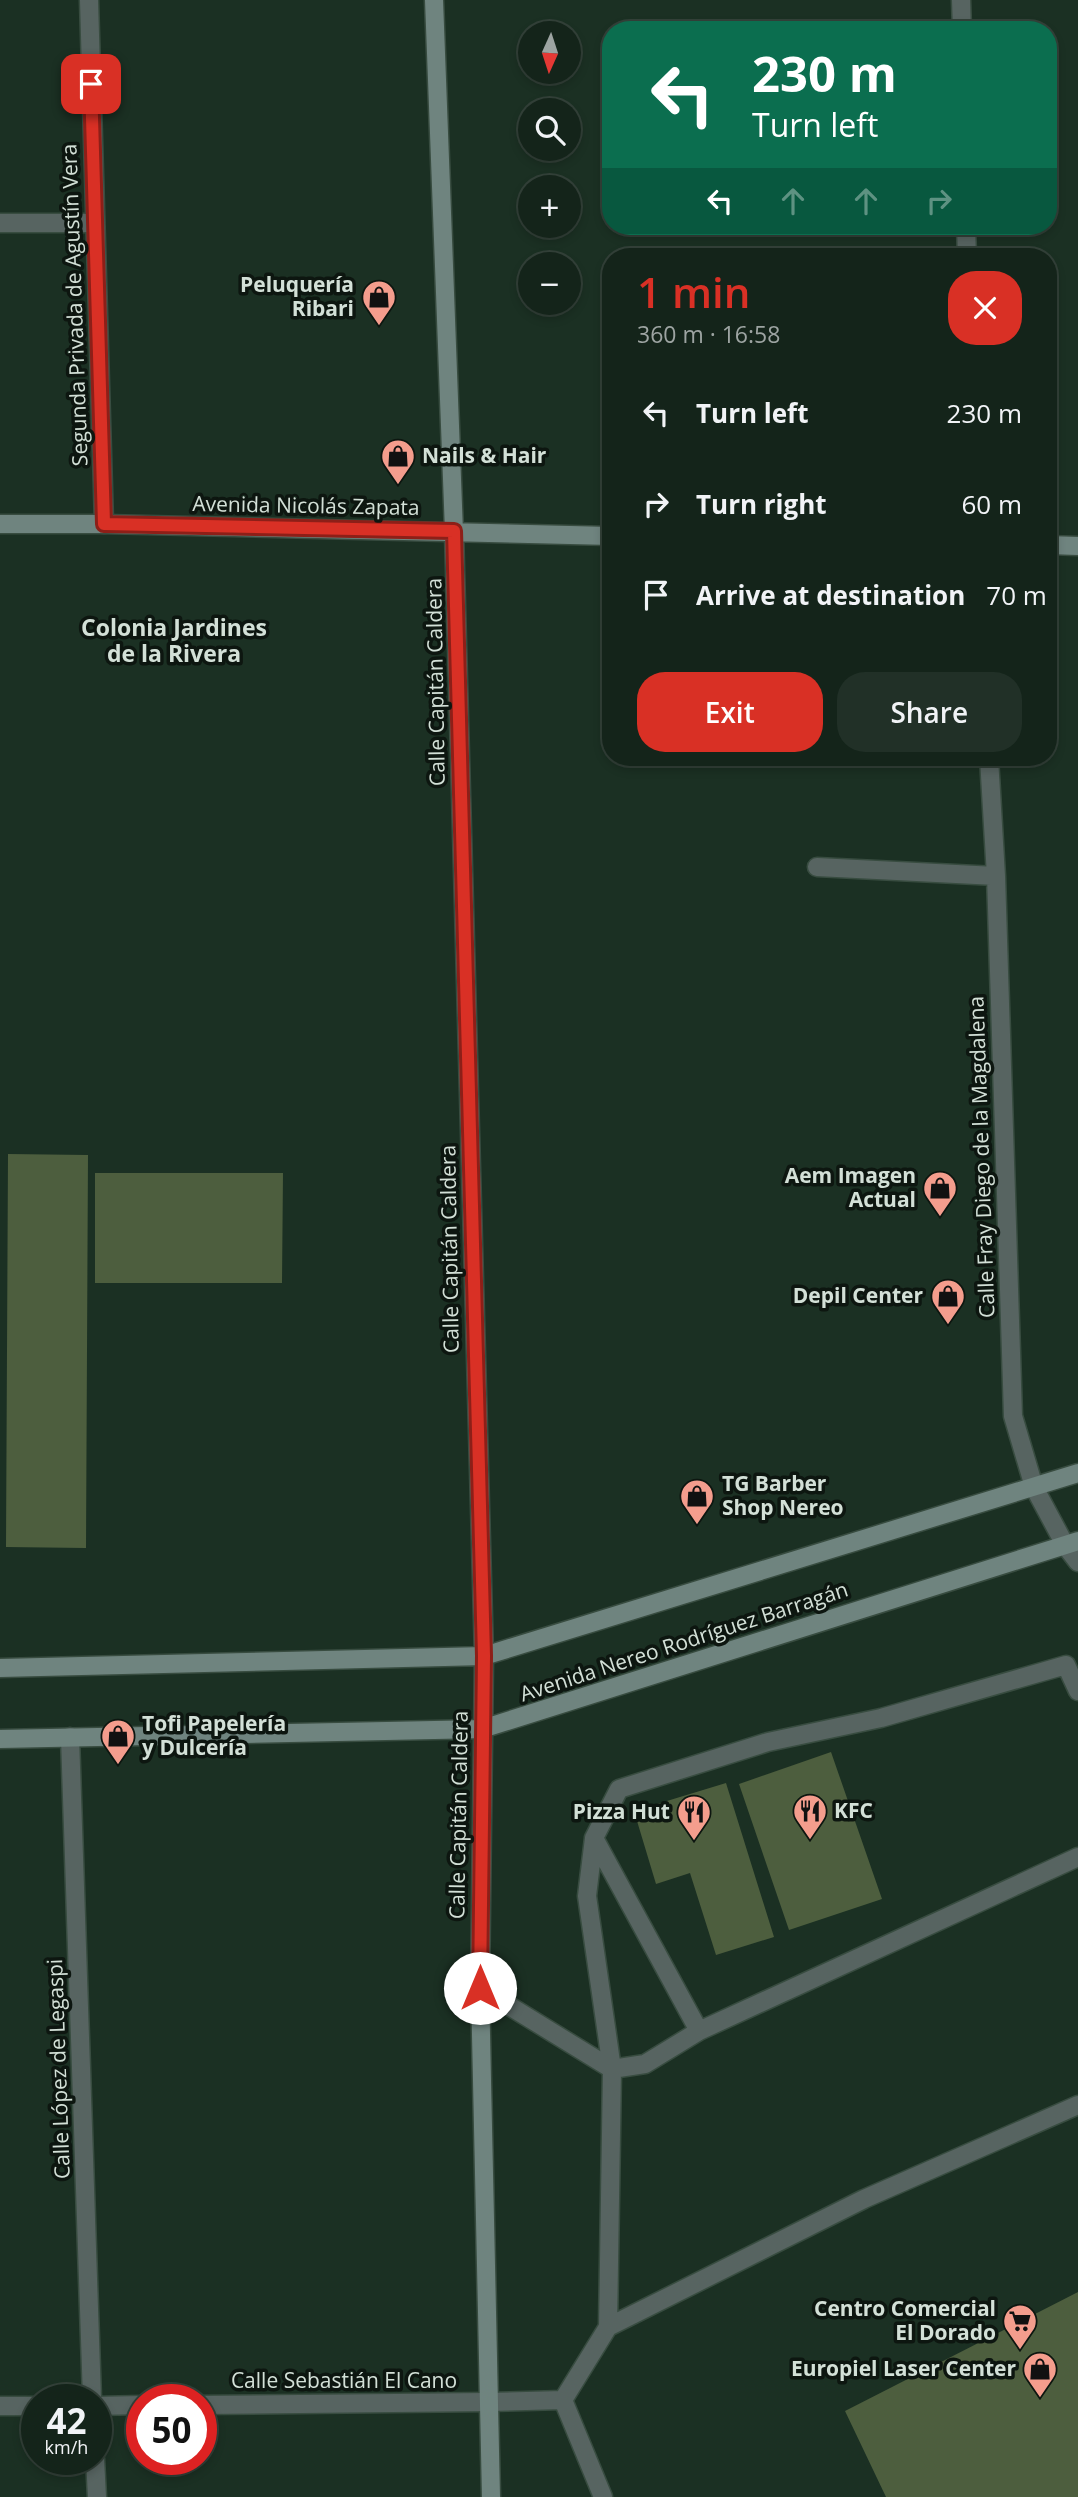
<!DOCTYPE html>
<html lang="en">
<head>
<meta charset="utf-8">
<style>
	:root { --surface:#14241a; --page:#213027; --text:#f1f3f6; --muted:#9da4a2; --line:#334139; --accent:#d93025 }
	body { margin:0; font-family:"Open Sans",sans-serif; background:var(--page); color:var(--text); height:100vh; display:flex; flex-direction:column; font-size:26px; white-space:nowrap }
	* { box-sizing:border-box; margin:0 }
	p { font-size:23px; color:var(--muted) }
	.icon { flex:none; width:38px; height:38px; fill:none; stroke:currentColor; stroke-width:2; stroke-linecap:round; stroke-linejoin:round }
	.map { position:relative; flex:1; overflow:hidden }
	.details { position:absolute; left:602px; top:248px; width:455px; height:518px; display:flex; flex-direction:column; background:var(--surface); border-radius:28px; box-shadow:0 4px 10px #0003,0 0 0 2px var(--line) }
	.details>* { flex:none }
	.banner { position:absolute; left:602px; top:21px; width:455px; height:214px; border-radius:28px; box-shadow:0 4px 10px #0003,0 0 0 2px var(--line); background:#0b6e4f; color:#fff; overflow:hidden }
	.needle { width:46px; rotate:183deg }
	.fabs { position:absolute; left:518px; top:21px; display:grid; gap:14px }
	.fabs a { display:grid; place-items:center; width:63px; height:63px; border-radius:50%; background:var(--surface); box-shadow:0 4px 10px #0003,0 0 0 2px var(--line); font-size:35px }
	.speed { position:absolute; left:21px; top:2384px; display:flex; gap:14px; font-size:35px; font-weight:700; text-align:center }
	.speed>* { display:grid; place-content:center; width:91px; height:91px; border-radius:50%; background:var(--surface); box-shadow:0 4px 10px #0003,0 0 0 2px var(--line); line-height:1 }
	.speed small { font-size:18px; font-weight:400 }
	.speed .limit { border:10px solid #d22; background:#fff; color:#111 }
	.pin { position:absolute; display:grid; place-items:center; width:60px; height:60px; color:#fff; margin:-30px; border-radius:14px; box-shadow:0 4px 10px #0006 }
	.me { position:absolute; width:77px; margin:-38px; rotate:0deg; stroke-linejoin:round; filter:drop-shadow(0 0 5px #0008) }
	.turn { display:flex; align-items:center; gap:24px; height:147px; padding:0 35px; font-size:32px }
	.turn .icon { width:91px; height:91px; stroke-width:2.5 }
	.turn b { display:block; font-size:49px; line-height:60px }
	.lanes { display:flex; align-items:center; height:66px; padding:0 35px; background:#0003; justify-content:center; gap:35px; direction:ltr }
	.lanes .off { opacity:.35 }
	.round { display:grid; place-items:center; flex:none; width:74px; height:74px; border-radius:28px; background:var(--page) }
	.headline { display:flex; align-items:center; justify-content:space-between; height:119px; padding:0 35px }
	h1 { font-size:42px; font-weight:600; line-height:52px; color:var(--accent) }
	.cta { display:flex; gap:14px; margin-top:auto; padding:14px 35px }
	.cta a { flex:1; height:80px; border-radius:28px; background:var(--accent); color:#fff; font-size:28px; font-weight:600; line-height:80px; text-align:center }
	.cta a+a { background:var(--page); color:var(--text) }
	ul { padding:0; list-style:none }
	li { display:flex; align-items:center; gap:21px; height:91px; padding:0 35px }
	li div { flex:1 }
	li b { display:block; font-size:26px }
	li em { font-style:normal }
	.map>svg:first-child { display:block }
	.building { fill:#4d5e3e }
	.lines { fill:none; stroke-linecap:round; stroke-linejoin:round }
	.lane-casing { stroke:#384c40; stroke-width:21 }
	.street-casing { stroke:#384c40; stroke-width:21 }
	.secondary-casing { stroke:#384c40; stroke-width:21 }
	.lane { stroke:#576461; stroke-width:18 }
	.street { stroke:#576461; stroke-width:18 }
	.secondary { stroke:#6f847f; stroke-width:18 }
	.route-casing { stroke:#8d1f18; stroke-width:18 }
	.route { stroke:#d93025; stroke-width:12 }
	.labels { text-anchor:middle; stroke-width:7; stroke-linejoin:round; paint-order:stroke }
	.poi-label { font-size:21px; font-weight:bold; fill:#d3e0d7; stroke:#0d1610; text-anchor:end }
	.street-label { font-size:21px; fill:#d3e0d7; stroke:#0d1610 }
	.neighbourhood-label { font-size:23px; font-weight:bold; fill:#d3e0d7; stroke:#0d1610 }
</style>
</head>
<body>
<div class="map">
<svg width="1078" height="2497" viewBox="0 0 1078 2497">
	<rect width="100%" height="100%" fill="#1b3023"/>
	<path class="building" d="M8,1154L88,1155L86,1548L6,1547Z
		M95,1173H283L282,1283H95Z
		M831,1752L882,1899L789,1930L739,1784Z
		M726,1783L774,1937L716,1955L690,1873L656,1884L634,1811Z
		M1078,2292V2497H886L845,2411Z"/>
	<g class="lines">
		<g class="lane-casing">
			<path id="lane" d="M1065,1545L1078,1562
				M594,1838L587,1896L612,2069L608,2327
				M480,1988L612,2069L645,2064L699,2031L1078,1857
				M699,2031L594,1838L619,1789L768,1742L881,1718L1066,1665L1078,1691
				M563,2400L608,2327L864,2199L1078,2105
				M563,2400L603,2497
				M487,2402L563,2400"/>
		</g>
		<g class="street-casing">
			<path id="street" d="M89,0L104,524
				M961,0L962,30
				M0,223H95
				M966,226L967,257
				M989,758L996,876L1013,1416L1034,1487L1065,1545
				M817,867L996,876
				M70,1737L92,2399
				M201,2405L487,2402
				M0,2406H37
				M96,2406L142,2405
				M95,2459L97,2497"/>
		</g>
		<g class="secondary-casing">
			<path id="secondary" d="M434,0L454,532L484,1656L480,1988L491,2497
				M0,524H104L611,536
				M1048,545L1078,546
				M0,1668L484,1656L1078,1473
				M0,1739L482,1729L1078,1541"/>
		</g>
		<use href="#lane" class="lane"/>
		<use href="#street" class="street"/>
		<use href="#secondary" class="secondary"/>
	</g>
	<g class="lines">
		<g class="route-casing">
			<path id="route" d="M91,84L104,524L454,531L484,1656L480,1988"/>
		</g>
		<use href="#route" class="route"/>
	</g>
	<defs>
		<g id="shop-pin" transform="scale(1.75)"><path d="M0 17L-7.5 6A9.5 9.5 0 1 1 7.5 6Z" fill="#f49d8d" stroke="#0d1610"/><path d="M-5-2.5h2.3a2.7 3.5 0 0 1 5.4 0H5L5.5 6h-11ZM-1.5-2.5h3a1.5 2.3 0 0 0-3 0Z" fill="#111"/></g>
		<g id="restaurant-pin" transform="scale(1.75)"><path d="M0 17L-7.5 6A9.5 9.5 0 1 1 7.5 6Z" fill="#f49d8d" stroke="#0d1610"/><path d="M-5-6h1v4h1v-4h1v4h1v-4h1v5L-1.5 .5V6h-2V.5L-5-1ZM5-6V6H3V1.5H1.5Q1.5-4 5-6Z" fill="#111"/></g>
		<g id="supermarket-pin" transform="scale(1.75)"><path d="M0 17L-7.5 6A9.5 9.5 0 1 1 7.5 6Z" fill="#f49d8d" stroke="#0d1610"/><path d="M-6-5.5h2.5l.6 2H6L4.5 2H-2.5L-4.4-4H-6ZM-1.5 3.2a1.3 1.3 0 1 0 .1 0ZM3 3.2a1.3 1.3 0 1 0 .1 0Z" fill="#111"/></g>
	</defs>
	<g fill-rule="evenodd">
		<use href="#shop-pin" x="379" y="297"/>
		<use href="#shop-pin" x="398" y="456"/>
		<use href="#shop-pin" x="940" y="1188"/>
		<use href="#shop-pin" x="948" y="1296"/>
		<use href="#shop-pin" x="697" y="1496"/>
		<use href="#shop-pin" x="118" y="1736"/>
		<use href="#restaurant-pin" x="810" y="1811"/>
		<use href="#restaurant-pin" x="694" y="1812"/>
		<use href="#supermarket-pin" x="1020" y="2321"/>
		<use href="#shop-pin" x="1040" y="2369"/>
	</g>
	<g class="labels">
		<g class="poi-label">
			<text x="354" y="292">Peluquería<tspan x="354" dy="24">Ribari</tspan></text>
			<text x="422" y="463" text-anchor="start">Nails &amp; Hair</text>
			<text x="916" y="1183">Aem Imagen<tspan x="916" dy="24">Actual</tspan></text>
			<text x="923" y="1303">Depil Center</text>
			<text x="722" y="1491" text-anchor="start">TG Barber<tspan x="722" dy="24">Shop Nereo</tspan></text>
			<text x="142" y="1731" text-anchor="start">Tofi Papelería<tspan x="142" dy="24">y Dulcería</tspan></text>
			<text x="834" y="1818" text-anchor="start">KFC</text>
			<text x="670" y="1819">Pizza Hut</text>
			<text x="996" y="2316">Centro Comercial<tspan x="996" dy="24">El Dorado</tspan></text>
			<text x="1016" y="2376">Europiel Laser Center</text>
		</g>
		<g class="street-label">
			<text transform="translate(75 305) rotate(-92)" y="7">Segunda Privada de Agustín Vera</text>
			<text transform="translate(306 506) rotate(1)" y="7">Avenida Nicolás Zapata</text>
			<text transform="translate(436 682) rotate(-91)" y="7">Calle Capitán Caldera</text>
			<text transform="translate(982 1157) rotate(-92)" y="7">Calle Fray Diego de la Magdalena</text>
			<text transform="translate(450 1249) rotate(-91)" y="7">Calle Capitán Caldera</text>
			<text transform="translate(684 1642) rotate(-18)" y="7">Avenida Nereo Rodríguez Barragán</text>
			<text transform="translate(459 1815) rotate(-89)" y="7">Calle Capitán Caldera</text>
			<text transform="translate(59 2069) rotate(-92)" y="7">Calle López de Legaspi</text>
			<text x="344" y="2388">Calle Sebastián El Cano</text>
		</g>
		<g class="neighbourhood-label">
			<text x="174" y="636">Colonia Jardines<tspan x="174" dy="26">de la Rivera</tspan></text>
		</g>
	</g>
</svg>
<div class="fabs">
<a><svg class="needle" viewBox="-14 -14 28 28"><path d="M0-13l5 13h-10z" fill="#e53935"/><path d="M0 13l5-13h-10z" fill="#9da4a2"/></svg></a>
<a><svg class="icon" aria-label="search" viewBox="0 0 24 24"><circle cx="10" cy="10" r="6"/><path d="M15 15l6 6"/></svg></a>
<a>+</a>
<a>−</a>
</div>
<div class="speed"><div>42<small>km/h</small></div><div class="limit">50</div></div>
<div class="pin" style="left:91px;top:84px;background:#d93025"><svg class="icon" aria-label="arrive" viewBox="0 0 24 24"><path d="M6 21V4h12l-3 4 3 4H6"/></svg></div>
<svg class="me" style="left:480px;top:1988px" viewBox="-20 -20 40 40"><circle r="19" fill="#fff"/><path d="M0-13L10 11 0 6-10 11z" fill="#d93025"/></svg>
<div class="banner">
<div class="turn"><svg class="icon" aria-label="left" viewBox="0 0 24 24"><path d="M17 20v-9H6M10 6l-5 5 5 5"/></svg><div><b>230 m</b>Turn left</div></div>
<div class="lanes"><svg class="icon" aria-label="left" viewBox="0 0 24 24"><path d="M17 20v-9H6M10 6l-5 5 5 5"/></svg><svg class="icon off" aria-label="ahead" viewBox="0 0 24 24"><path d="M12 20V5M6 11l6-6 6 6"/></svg><svg class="icon off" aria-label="ahead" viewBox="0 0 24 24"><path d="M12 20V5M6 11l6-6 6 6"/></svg><svg class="icon off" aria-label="right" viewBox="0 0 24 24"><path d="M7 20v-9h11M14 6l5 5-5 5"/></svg></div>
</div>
<section class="details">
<div class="headline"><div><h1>1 min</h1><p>360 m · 16:58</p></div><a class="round" style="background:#d93025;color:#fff"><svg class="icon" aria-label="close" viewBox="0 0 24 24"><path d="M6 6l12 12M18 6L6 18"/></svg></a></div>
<ul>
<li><svg class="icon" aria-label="left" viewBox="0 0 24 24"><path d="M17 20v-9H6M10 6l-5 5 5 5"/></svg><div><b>Turn left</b></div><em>230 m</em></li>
<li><svg class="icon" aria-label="right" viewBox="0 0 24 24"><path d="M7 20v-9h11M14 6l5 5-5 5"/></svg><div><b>Turn right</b></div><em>60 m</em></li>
<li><svg class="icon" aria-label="arrive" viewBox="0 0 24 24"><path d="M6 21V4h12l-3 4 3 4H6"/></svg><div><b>Arrive at destination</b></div><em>70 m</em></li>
</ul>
<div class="cta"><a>Exit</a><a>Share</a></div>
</section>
</div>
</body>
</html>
